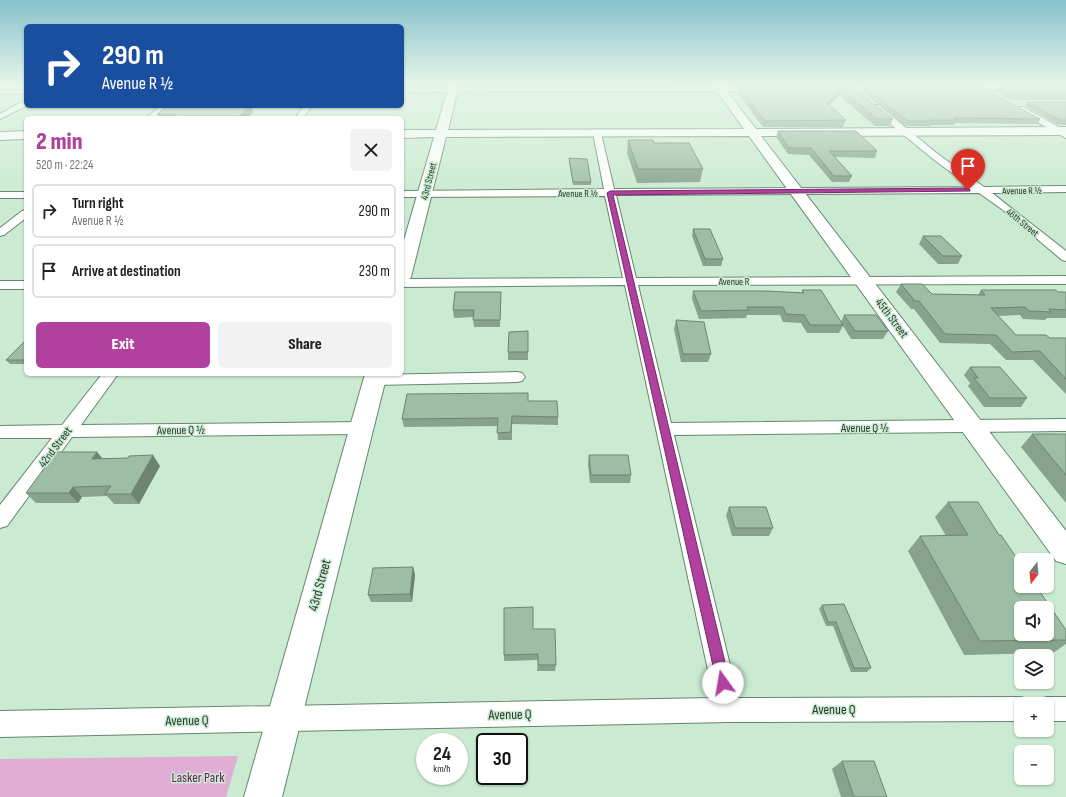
<!DOCTYPE html>
<html lang="en">
<head>
<meta charset="utf-8">
<style>
	:root { --surface:#fff; --page:#f2f2f2; --text:#222; --muted:#767676; --line:#e0e0e0; --accent:#b1419e }
	body { margin:0; font-family:"Sofia Sans Condensed",sans-serif; background:var(--page); color:var(--text); height:100vh; display:flex; flex-direction:column; font-size:15px; white-space:nowrap }
	* { box-sizing:border-box; margin:0 }
	p { font-size:13px; color:var(--muted) }
	.icon { flex:none; width:22px; height:22px; fill:none; stroke:currentColor; stroke-width:2; stroke-linecap:round; stroke-linejoin:round }
	.map { position:relative; flex:1; overflow:hidden }
	.details { position:absolute; left:24px; top:116px; width:380px; height:260px; display:flex; flex-direction:column; background:var(--surface); border-radius:6px; box-shadow:0 1px 3px #0004 }
	.details>* { flex:none }
	.guide { position:absolute; left:24px; top:24px; width:380px; height:84px; border-radius:6px; box-shadow:0 1px 3px #0004; background:#1a4fa0; color:#fff; overflow:hidden }
	.needle { width:26px; rotate:196deg }
	.fabs { position:absolute; left:1014px; top:553px; display:grid; gap:8px }
	.fabs a { display:grid; place-items:center; width:40px; height:40px; border-radius:6px; background:var(--surface); box-shadow:0 1px 3px #0004; font-size:20px }
	.speed { position:absolute; left:416px; top:733px; display:flex; gap:8px; font-size:20px; font-weight:700; text-align:center }
	.speed>* { display:grid; place-content:center; width:52px; height:52px; border-radius:50%; background:var(--surface); box-shadow:0 1px 3px #0004; line-height:1 }
	.speed small { font-size:10px; font-weight:400 }
	.speed .limit { border:2px solid #111; border-radius:6px; background:#fff; color:#111 }
	.pin { position:absolute; display:grid; place-items:center; width:34px; height:34px; color:#fff; margin:-41px -17px; border-radius:50% 50% 50% 0; rotate:-45deg; box-shadow:0 0 4px #0007 }
	.pin .icon { rotate:45deg }
	.me { position:absolute; width:44px; margin:-22px; rotate:347deg; stroke-linejoin:round; filter:drop-shadow(0 0 3px #0008) }
	.turn { display:flex; align-items:center; gap:14px; height:84px; padding:0 12px; font-size:18px }
	.turn .icon { width:52px; height:52px; stroke-width:2.5 }
	.turn b { display:block; font-size:28px; line-height:34px }
	.round { display:grid; place-items:center; flex:none; width:42px; height:42px; border-radius:6px; background:var(--page) }
	.headline { display:flex; align-items:center; justify-content:space-between; height:68px; padding:0 12px }
	h1 { font-size:24px; font-weight:800; line-height:30px; color:var(--accent) }
	.action { display:flex; gap:8px; margin-top:auto; padding:8px 12px }
	.action a { flex:1; height:46px; border-radius:6px; background:var(--accent); color:#fff; font-size:16px; font-weight:800; line-height:46px; text-align:center }
	.action a+a { background:var(--page); color:var(--text) }
	ul { padding:0; list-style:none }
	li { display:flex; align-items:center; gap:12px; height:54px; margin:0 8px 6px; padding:0 4px; border:2px solid var(--line); border-radius:6px }
	li div { flex:1 }
	li b { display:block; font-size:15px }
	li em { font-style:normal }
	.map>svg:first-child { display:block }
	.green { fill:#e0aed4 }
	.lines { fill:none; stroke-linecap:round; stroke-linejoin:round }
	.street-casing { stroke:#67856e; stroke-width:2 }
	.secondary-casing { stroke:#67856e; stroke-width:2 }
	.street { fill:#fff; fill-rule:evenodd }
	.secondary { fill:#fff; fill-rule:evenodd }
	.wall { fill:#87a38d }
	.shaded-wall { fill:#6e8473 }
	.building { fill:#9dbda4; stroke:#6e8473; fill-rule:evenodd }
	.route { fill:#b1419e; stroke:#732a67 }
	.labels { text-anchor:middle; stroke-width:3; stroke-linejoin:round; paint-order:stroke }
	.far-street-label { font-size:10px; fill:#2c392f; stroke:#caebd1 }
	.street-label { font-size:12px; fill:#2c392f; stroke:#caebd1 }
	.near-street-label { font-size:14px; fill:#2c392f; stroke:#caebd1 }
	.near-park-label { font-size:14px; fill:#68215c; stroke:#caebd1 }
</style>
</head>
<body>
<div class="map">
<svg width="1066" height="797" viewBox="0 0 1066 797">
	<rect width="100%" height="100%" fill="#caebd1"/>
	<path class="green" d="M238,756L226,797H0V759Z"/>
	<g class="lines">
		<g class="street-casing">
			<path id="street" d="M1020,85L1022,87L1018,89L962,90L958,88L962,86Z
				M760,87L764,89L763,91L402,92V88Z
				M831,87H884L888,89L884,91H834L830,89Z
				M0,90H26V94H0Z
				M23,101H26V106L0,119V114Z
				M872,105H878L939,155L984,187L1066,186V192L992,193L1066,251V261L1062,260L1003,210L979,193L616,195L636,278L1066,276V284L638,285L671,423L1066,419V431L674,435L738,698L1021,697L1030,700L1031,704H1021V721L729,722L0,737V711L714,698L625,285L402,287V279L623,278L605,196L402,197V191L604,189L593,133L597,130L601,133L614,189L971,187L933,159L872,109Z
				M161,106H170L155,118H146Z
				M304,106H312L303,118H295Z
				M1017,107H1023L1066,131V138L1017,111Z
				M0,192H26V198H0Z
				M26,210V218L4,235L0,236V228L22,211Z
				M0,281H26V289H0Z
				M517,372L522,373L525,377L522,381L517,382L374,385L369,384L366,380L369,376L374,375Z
				M102,374H118L81,425L362,422L368,424L370,428L368,432L362,434L72,437L7,526L0,528V505L52,438H0V426L62,425Z
				M1047,697H1066V721H1047V704H1037L1038,700Z"/>
		</g>
		<g class="secondary-casing">
			<path id="secondary" d="M449,85H459L448,130L744,129L712,85H722L756,129L1066,127V135L761,136L1066,531V564L1056,561L749,136L446,137L411,277L408,281L402,282V247L434,137L402,138V130H436Z
				M26,131V139L0,140V132Z
				M365,374H387L282,797H244Z"/>
		</g>
		<use href="#street" class="street"/>
		<use href="#secondary" class="secondary"/>
	</g>
	<path class="wall" d="M739,86H851L893,119L890,126H875L839,95L829,105L846,120L843,127H763L737,92Z
		M1066,86V100H1010L996,91L998,87Z
		M864,87L1040,119L1038,124L955,123L954,125H931L930,126H905L862,92Z
		M1027,102H1066V125L1057,124L1025,106Z
		M168,106H251L253,112L247,118H159L157,114Z
		M778,131L877,151L875,158L835,157L852,176L849,182H832L809,155L788,154L776,137Z
		M628,140L654,143L703,169L700,182L637,183L627,153Z
		M569,158L591,182V185H573L569,162Z
		M693,229L723,259L721,266H703L692,236Z
		M923,236L962,256L958,264H938L919,244Z
		M901,284L932,294L978,295L981,290L1066,292V318H1047L1045,320L1023,319L1020,315L998,316L1016,335L1050,338H1066V394L1033,360H1006L990,344L940,343L914,309H911L896,292Z
		M802,290L841,322L844,315L888,331L883,339H851L843,326L839,333H807L801,323L783,322L780,315H747L746,318L699,319L692,299L693,291L802,292Z
		M501,299L500,327H474L473,317L454,318L453,310Z
		M676,320L711,354L708,362H681L674,329Z
		M528,331V360H508V352Z
		M26,340V364H10L6,360Z
		M970,367L1027,398L1021,407H984L968,386L970,383L964,375Z
		M528,401L558,417V425L512,424V440H498L497,426L404,427L402,419Z
		M1032,434H1066V503L1021,447Z
		M97,452L102,458L160,466L139,504H114L107,496L82,497L78,503H36L26,493Z
		M589,455L631,475L630,483H590L588,464Z
		M948,502L999,535L1066,630V644L1053,653L964,655L908,551L920,536H946L935,517Z
		M729,507L773,528L769,536H732L726,515Z
		M413,567L415,575L412,602H371L368,595Z
		M844,604L871,668L867,672H851L833,626H826L819,609L822,605Z
		M533,629L556,665L555,671H537L538,660L504,661V655Z
		M842,761L887,797H841L832,769Z"/>
	<path class="shaded-wall" d="M402,85H406L405,86L402,87Z
		M841,89L839,95L825,109L827,103Z
		M249,106H251L253,112L247,118H237Z
		M97,452L105,462L92,459Z
		M153,455L160,466L139,504L131,494Z
		M73,487L82,497L78,503L69,493Z
		M413,567L415,575L412,602L410,594Z"/>
	<path class="building" d="M739,86H851L893,119H877L841,89L827,103L846,120L765,121Z
		M1066,86V95H1013L998,87Z
		M864,87H981L1040,119L954,118L957,120H931L933,121H908Z
		M1027,102H1066V120H1060Z
		M168,106H249L237,118H173L177,114H157Z
		M778,131H856L877,151H829L852,176H834L811,148H789Z
		M628,140H653L654,143H689L703,169H638Z
		M569,158L587,159L591,182H573Z
		M693,229H710L723,259H705Z
		M923,236H941L962,256H943Z
		M901,284H922L932,294L985,295L981,290H1056L1058,292H1066V310L1049,309L1051,312L1029,311L1025,307L991,308L1016,335H1046L1050,338H1066V379L1040,351L1012,352L996,335L945,334L919,301H915Z
		M802,290H821L843,325H810L804,315L786,314L783,307H747L749,310L701,311L693,291H766L804,293Z
		M455,292H501L500,320H473L474,310H453Z
		M844,315H876L888,331H855Z
		M676,320L704,322L711,354H683Z
		M528,331V352H508L509,332Z
		M26,340V360H6Z
		M970,367H1000L1027,398H990L974,378H978Z
		M528,393V401H557L558,417L512,416L511,432L497,433L498,418L402,419L407,394Z
		M1032,434H1066V475Z
		M56,452H97L92,459L128,458L129,456L153,455L131,494H105L111,486L73,487L69,493H26Z
		M589,455H628L631,475H591Z
		M948,502H978L999,535H1001L1021,564V586H1036L1066,630V640L980,641L920,536L968,535ZM1021,608H1047V634H1021Z
		M729,507H766L773,528H735Z
		M413,567L410,594L368,595L373,568Z
		M844,604L871,668H854L836,622H828L822,605Z
		M533,607V629H555L556,665H538V654L504,655V608Z
		M842,761H874L887,797H854Z"/>
	<linearGradient id="sky" x2="0" y2="1"><stop stop-color="#86c1cc"/><stop offset="0.43" stop-color="#e7f6ea"/><stop offset="1" stop-color="#e7f6ea" stop-opacity="0"/></linearGradient>
	<rect width="1066" height="197" fill="url(#sky)"/>
	<path class="route" d="M968,188L970,190V191L613,195L730,683L728,688L723,690L718,688L607,193L610,191Z"/>
	<g class="labels">
		<g class="far-street-label">
			<text transform="translate(428 181) rotate(-76)" y="4">43rd Street</text>
			<text transform="translate(1022 190) rotate(-1)" y="4">Avenue R ½</text>
			<text x="578" y="197">Avenue R ½</text>
			<text transform="translate(1023 222) rotate(39)" y="4">46th Street</text>
			<text x="734" y="285">Avenue R</text>
		</g>
		<g class="street-label">
			<text transform="translate(892 318) rotate(53)" y="4">45th Street</text>
			<text x="865" y="432">Avenue Q ½</text>
			<text transform="translate(181 430) rotate(-1)" y="4">Avenue Q ½</text>
			<text transform="translate(55 447) rotate(-53)" y="4">42nd Street</text>
		</g>
		<g class="near-street-label">
			<text transform="translate(319 585) rotate(-75)" y="5">43rd Street</text>
			<text x="834" y="714">Avenue Q</text>
			<text transform="translate(510 714) rotate(-1)" y="5">Avenue Q</text>
			<text transform="translate(187 720) rotate(-1)" y="5">Avenue Q</text>
		</g>
		<g class="near-park-label">
			<text x="198" y="782">Lasker Park</text>
		</g>
	</g>
</svg>
<div class="fabs">
<a><svg class="needle" viewBox="-14 -14 28 28"><path d="M0-13l5 13h-10z" fill="#e53935"/><path d="M0 13l5-13h-10z" fill="#767676"/></svg></a>
<a><svg class="icon" aria-label="sound" viewBox="0 0 24 24"><path d="M4 9h4l5-4v14l-5-4H4zM17 9q2 3 0 6"/></svg></a>
<a><svg class="icon" aria-label="layers" viewBox="0 0 24 24"><path d="M12 4l9 5-9 5-9-5zM3 14l9 5 9-5"/></svg></a>
<a>+</a>
<a>−</a>
</div>
<div class="speed"><div>24<small>km/h</small></div><div class="limit">30</div></div>
<div class="pin" style="left:968px;top:190px;background:#d93025"><svg class="icon" aria-label="arrive" viewBox="0 0 24 24"><path d="M6 21V4h12l-3 4 3 4H6"/></svg></div>
<svg class="me" style="left:723px;top:683px" viewBox="-20 -20 40 40"><circle r="19" fill="#fff"/><path d="M0-13L10 11 0 6-10 11z" fill="#b1419e"/></svg>
<div class="guide">
<div class="turn"><svg class="icon" aria-label="right" viewBox="0 0 24 24"><path d="M7 20v-9h11M14 6l5 5-5 5"/></svg><div><b>290 m</b>Avenue R ½</div></div>
</div>
<section class="details">
<div class="headline"><div><h1>2 min</h1><p>520 m · 22:24</p></div><a class="round"><svg class="icon" aria-label="close" viewBox="0 0 24 24"><path d="M6 6l12 12M18 6L6 18"/></svg></a></div>
<ul>
<li><svg class="icon" aria-label="right" viewBox="0 0 24 24"><path d="M7 20v-9h11M14 6l5 5-5 5"/></svg><div><b>Turn right</b><p>Avenue R ½</p></div><em>290 m</em></li>
<li><svg class="icon" aria-label="arrive" viewBox="0 0 24 24"><path d="M6 21V4h12l-3 4 3 4H6"/></svg><div><b>Arrive at destination</b></div><em>230 m</em></li>
</ul>
<div class="action"><a>Exit</a><a>Share</a></div>
</section>
</div>
</body>
</html>
